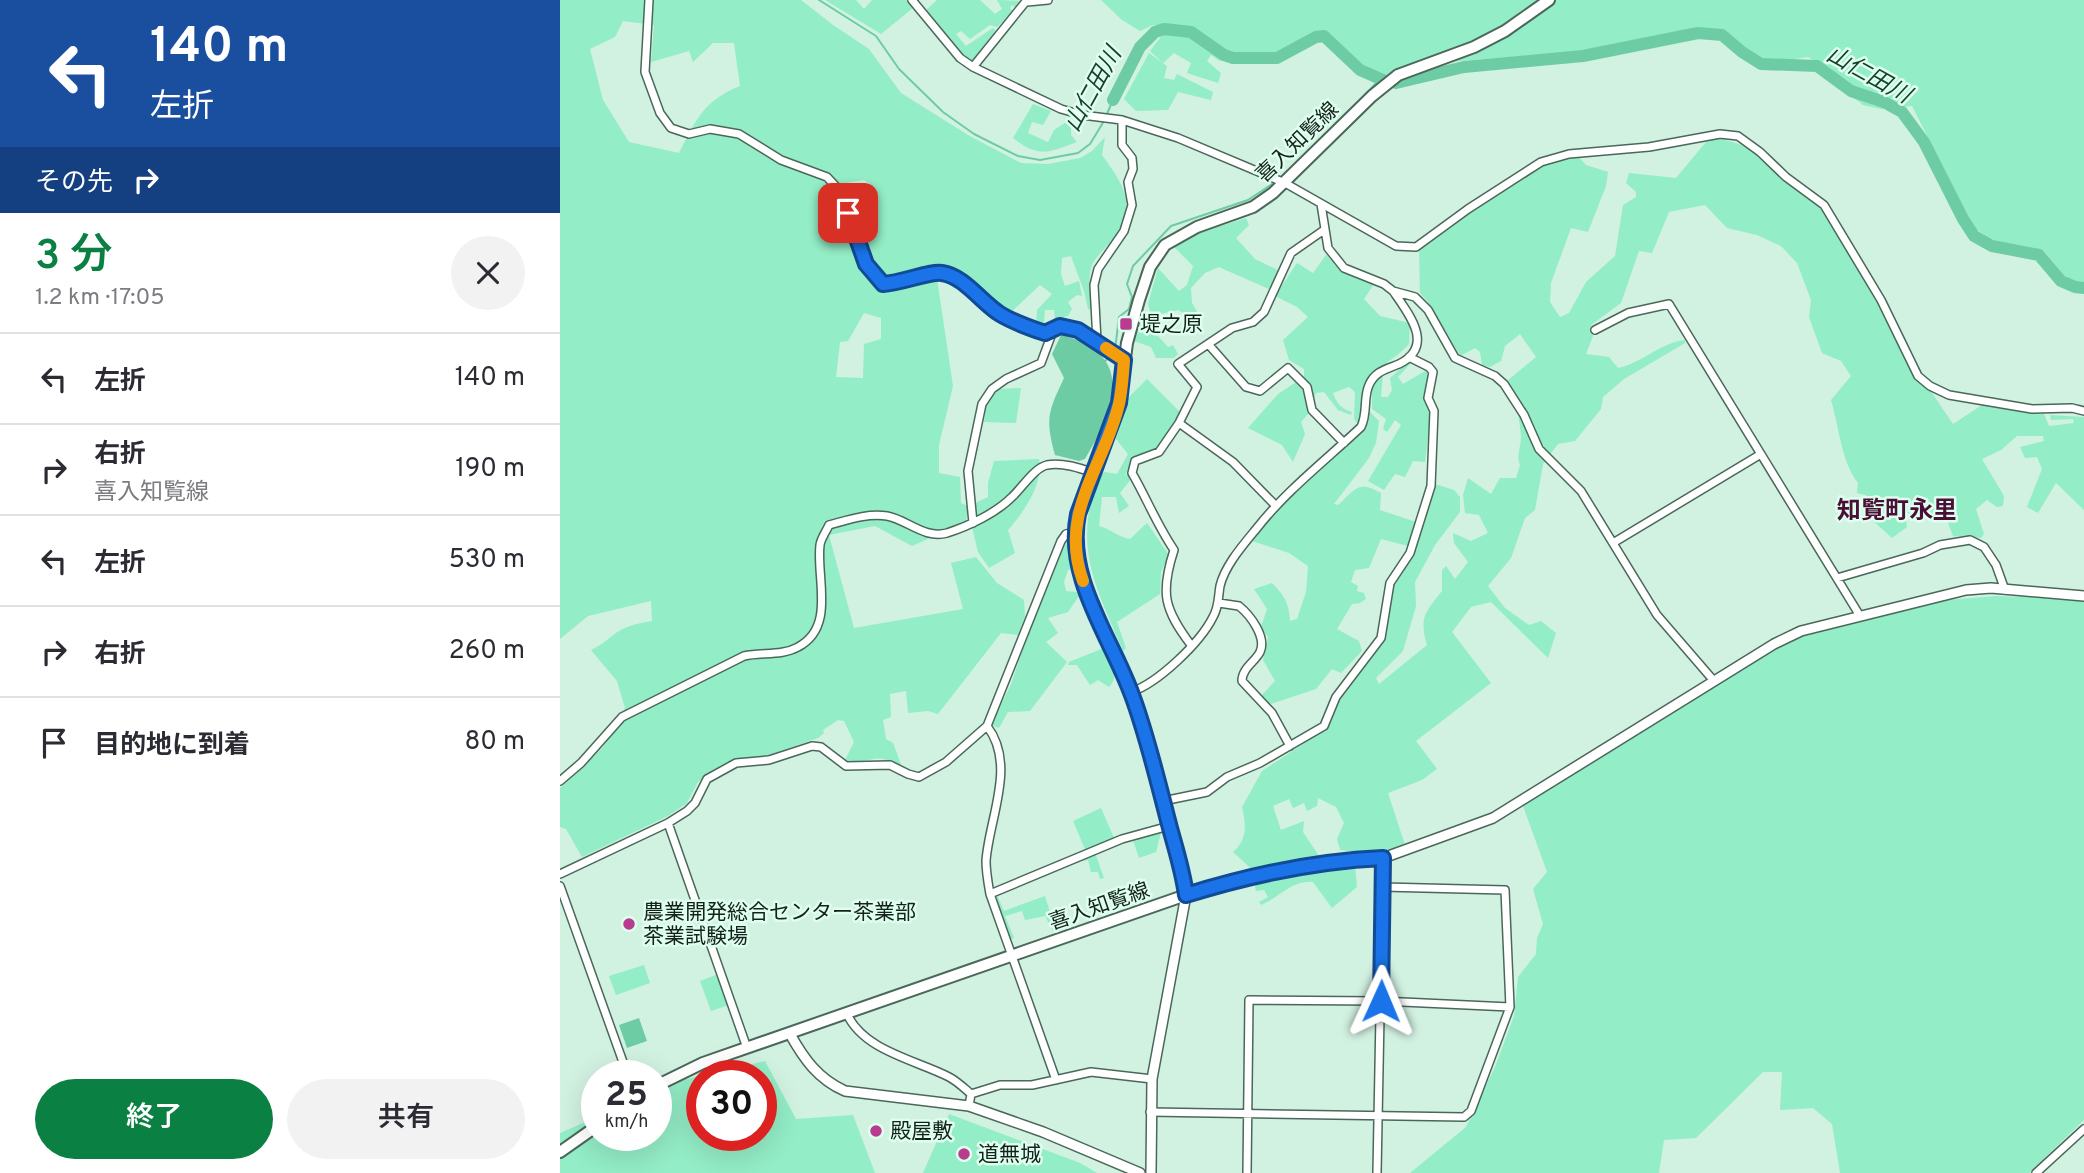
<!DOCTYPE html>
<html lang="ja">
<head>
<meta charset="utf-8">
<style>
	:root { --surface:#fff; --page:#f2f2f3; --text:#2b2b33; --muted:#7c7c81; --line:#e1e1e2; --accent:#0b8043 }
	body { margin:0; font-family:Overpass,"Noto Sans JP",sans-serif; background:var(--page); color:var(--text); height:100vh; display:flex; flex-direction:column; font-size:26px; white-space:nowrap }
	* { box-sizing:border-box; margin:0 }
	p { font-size:23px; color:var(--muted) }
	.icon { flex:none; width:38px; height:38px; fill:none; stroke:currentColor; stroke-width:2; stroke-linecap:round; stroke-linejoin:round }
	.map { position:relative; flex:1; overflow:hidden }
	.drawer { display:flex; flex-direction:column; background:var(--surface); width:560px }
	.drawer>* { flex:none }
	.hud { background:#1a4fa0; color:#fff; overflow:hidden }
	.speed { position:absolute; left:21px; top:1060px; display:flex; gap:14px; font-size:35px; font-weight:700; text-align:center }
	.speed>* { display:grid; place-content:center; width:91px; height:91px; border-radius:50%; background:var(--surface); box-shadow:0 7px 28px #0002; line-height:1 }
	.speed small { font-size:18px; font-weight:400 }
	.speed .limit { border:10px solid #d22; background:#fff; color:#111 }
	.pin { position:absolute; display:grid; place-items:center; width:60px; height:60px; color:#fff; margin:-30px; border-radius:14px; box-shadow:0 4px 10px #0006 }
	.me { position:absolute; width:77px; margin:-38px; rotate:1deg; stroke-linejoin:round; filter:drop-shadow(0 0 5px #0008) }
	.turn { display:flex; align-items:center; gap:24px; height:147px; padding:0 35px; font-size:32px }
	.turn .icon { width:91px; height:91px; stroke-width:2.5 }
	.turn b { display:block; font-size:49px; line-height:60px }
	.then { display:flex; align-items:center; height:66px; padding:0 35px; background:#0003; gap:14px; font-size:26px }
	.round { display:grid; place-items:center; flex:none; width:74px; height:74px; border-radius:37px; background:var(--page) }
	.summary { display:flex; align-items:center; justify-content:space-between; height:119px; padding:0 35px }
	h1 { font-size:42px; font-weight:600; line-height:52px; color:var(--accent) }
	.cta { display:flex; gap:14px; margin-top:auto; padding:14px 35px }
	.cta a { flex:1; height:80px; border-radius:42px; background:var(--accent); color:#fff; font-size:28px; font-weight:600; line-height:80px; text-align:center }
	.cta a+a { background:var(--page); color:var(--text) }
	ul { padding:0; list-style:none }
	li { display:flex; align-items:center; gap:21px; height:91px; padding:0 35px; border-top:2px solid var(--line) }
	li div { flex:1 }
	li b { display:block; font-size:26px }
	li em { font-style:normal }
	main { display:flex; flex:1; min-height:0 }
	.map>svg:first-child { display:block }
	.green { fill:#93edc6; fill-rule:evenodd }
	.water { fill:#6ecca5 }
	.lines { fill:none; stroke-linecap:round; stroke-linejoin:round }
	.stream { stroke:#6ecca5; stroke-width:2 }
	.river { stroke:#6ecca5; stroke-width:12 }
	.minor-casing { stroke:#4b675a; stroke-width:10 }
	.tertiary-casing { stroke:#4b675a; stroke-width:12 }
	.secondary-casing { stroke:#4b675a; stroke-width:14 }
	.minor { stroke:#fff; stroke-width:7 }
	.tertiary { stroke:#fff; stroke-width:9 }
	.secondary { stroke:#fff; stroke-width:10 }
	.route-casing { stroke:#114b97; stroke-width:18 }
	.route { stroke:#1a73e8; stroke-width:12 }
	.slow { stroke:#f59e0b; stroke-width:12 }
	.poi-dot { fill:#b73c8e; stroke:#defeee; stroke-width:2.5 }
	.labels { text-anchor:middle; stroke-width:5; stroke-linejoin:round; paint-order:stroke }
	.street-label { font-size:21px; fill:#15211c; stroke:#defeee }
	.poi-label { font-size:21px; fill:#15211c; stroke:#defeee; text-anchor:start }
	.water-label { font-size:23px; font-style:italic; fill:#153e2e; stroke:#defeee }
	.quarter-label { font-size:24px; font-weight:bold; fill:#4a0f37; stroke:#defeee }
</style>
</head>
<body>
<main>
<section class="drawer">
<div class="hud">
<div class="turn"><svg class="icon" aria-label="left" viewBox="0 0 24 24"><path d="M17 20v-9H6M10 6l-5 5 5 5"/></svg><div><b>140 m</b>左折</div></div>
<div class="then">その先<svg class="icon" aria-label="right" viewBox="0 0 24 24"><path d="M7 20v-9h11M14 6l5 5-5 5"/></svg></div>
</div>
<div class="summary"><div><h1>3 分</h1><p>1.2 km · 17:05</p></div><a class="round"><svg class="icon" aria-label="close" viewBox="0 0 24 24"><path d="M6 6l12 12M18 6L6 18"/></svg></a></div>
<ul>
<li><svg class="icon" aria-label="left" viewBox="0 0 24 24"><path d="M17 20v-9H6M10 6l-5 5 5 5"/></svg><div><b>左折</b></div><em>140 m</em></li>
<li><svg class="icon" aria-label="right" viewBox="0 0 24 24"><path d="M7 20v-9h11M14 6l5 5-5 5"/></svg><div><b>右折</b><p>喜入知覧線</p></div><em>190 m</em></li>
<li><svg class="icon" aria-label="left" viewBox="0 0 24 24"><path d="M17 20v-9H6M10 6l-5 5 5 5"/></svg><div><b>左折</b></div><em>530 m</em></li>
<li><svg class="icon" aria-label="right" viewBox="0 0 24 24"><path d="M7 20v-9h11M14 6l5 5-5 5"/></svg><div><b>右折</b></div><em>260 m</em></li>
<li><svg class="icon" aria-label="arrive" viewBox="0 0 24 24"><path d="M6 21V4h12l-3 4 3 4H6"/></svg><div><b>目的地に到着</b></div><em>80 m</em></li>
</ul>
<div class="cta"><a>終了</a><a>共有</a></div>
</section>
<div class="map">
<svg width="1524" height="1173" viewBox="0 0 1524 1173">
	<rect width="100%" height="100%" fill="#d1f1e1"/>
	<path class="green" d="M0,0H241L273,25L309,49L341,93L408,135L461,163L488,164L520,158L532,151L545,137L542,155C563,184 579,206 553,239C547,247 536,256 532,265C527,278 531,296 532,310L528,309L524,291L511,256L502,258L501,274L505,286L519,281L522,296L517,295L508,302L512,309L508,316L495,319L494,310H485L484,323L476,325L477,310L492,294L480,285L449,314L392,269L375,265L393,386L379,445V473L400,477L401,503L408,506L406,522L352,546L315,526L269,535L294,628L403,609L391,563L416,557L437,583L464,600L465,617L458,635L441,633L378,714L368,711L348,713L346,691L330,694L331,717L323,720L326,739L333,743L342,767C313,749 313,766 285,760L294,742L284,721L278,720L263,730L264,733L258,738L203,757L179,758L153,770L138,782L127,803L108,816L22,857L6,829L0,827V788L43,747L65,708L57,681L31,650C44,644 48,638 59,631C69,625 80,623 92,621L91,601L28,616L0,639ZM63,21L94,25L91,62L129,51L133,62L153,43H174L180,86C143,101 136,120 119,153L69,142L43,100L30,49L55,37ZM304,180L313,186L314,195L307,206L293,209L305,250L328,288C292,274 288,217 279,184ZM304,313L321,318V339L304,344L303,378L276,377L280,342L288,341Z
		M265,0H296L304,9L312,0H347L353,8L321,34Z
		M377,0H420L435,14L442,9L437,0L463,1L456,8L452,5L450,8L453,12L437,27L430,25L410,39L401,31L396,34L406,46L433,28L436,31L412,61L400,53L364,12Z
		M541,0H1524V284L1512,285L1484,251C1457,248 1436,244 1414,228L1352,106L1321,109L1303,105L1267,77L1255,61L1248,57L1207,63L1189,55L1163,31L1137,29L1026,51L849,65L827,79L812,74L771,35L755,33L722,54H667L660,61L651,55L647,61L661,73L658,83L627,73L631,63L614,53L603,63L590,51L603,34L600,26L593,25L580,31L562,20Z
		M589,53L607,66L604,78L614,80L617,74L653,92L651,100L618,92L608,110L576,111L564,99Z
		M473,104L491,111L483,125L472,122L468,133L488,142L494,130L511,119V135L517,142C488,153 478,158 453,138Z
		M1159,138L1182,145L1196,154L1227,182L1262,207L1310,290L1356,378L1372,393L1393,424L1422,405L1484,414L1489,426L1514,423L1513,419L1491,420L1490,415L1524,417V510L1496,483L1478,513L1467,507L1482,469L1477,457L1465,458L1460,447L1484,441L1483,436H1457L1441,450L1422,459L1444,496L1443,506L1437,507L1427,500L1416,509L1424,534L1421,538L1393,536L1385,515L1345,513L1347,527L1332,538L1311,519L1306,495L1297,493L1298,483C1281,461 1279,426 1271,400L1291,376L1281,361L1262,353L1249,317L1251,300L1237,263L1221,246L1197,235L1167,228L1145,205L1109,212L1092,253L1079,251L1061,303L1031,325L1033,336L1026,354L1049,357L1058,368C1082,363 1100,343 1125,340V343L1064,379L1043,397L1041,409L1015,441L998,444L983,464L975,510L965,518L951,558L928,586L945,608L969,625L981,621L996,633L988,658L931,602L911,607L892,632L931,683L856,741L877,769L862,780L828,793L845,845C823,853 802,853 780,850L777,839L784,823L776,807L758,798L757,806L747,811L744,803L733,808L729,799L713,806L721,830L744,821L743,832L759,856L696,873L673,852C688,839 686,824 682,807L702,771L766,729L779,698L825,636L832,585L875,484L894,490L900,497V512L875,545L855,582L856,606L843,651L816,678L819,684L867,645C859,618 865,612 882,591V570L886,566L895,579L908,562L894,543L893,533L911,541L928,533L919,515L905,513L903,495L908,478L931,494L940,478H956L960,465C956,455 961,447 961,437C960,418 955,399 947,381L976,357L960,334L945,346L941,361L930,367L922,365L920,352L915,348L900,356L868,302L860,293L859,249L917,207L986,164L1017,155L1026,165L1048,172L1046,186L1028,232L1011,228L991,283L990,302L1000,317L1009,313L1026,282L1055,256L1063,205L1076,197V192L1066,183L1069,173L1116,178L1146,142Z
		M686,218L689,225L676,238L695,259L720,271L711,290L659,267L645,273L631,288L632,303L639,315L633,319L618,310L601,314L598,336L608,347L613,345L618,354L614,358H596L591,347L574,341L579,331L585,329L591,316L588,304L598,268L619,291L627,285L633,266L614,247L633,235Z
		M766,255L783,273L814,284L804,299L820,316L850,323L849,344C835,360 815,367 805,386C799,396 804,411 798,424L794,419L795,392L789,387L773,393C776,403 782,409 792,412L791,415L778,410L764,392L756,393L748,414L741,422L745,434L733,462L722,445L688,428L718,394L744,377V369L729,360L723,340L748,317L737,307L715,296L737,263L753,273Z
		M849,361L851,363L838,377L843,384L865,371L870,373L871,412L865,462L853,461L845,477L835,474L824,490L808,481L841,425L835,420L827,432L823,429L826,419L812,409V386L823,372L821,397H828L832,390L830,378Z
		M587,379L620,412C613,428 604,434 599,449L574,459L565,475L569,474L571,479L560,493L569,506L559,513L556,497H542L539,526C551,529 558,537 570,539L587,523L609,555L601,572L600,594L557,622L566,648L563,651C535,584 513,549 538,476L545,472L557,474L568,454L556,439L566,400Z
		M461,388L456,423L424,422L426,407L436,389Z
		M810,412L819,421L816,443L809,458L774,504L778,505C796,489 798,480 821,493L820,510L856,522L848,546L821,539L809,568L795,570L791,582L798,586L797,591L804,593L806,599L800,603L792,604L777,629L799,641L802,651L781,673L772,669L756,689L708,705L701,696L715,681L703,660L708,637L701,627L707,609L694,589L712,583C724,595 729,603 730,621L737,619L746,592L748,566L729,553L692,541L719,505L804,429Z
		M479,459C484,483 464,512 448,530L455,553L429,568L418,552L412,527L417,523L415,503L428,497V483L434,461Z
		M506,539L511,540L513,567L508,570L504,582L506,591L517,592L519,596L508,612L488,618L498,633L486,642L507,662L470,711L448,712L439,728L431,725L452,682L472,619Z
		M1436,596L1524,599V1120L1469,1173H1280L1272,1124L1253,1108L1220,1110L1222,1072H1203L1136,1138L1104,1140L1099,1173H850L906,1127L935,1067L954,1016L958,977L976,954L977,938L983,924L973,889L987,872L963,806L1196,659L1239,636L1386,600Z
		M544,648C551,662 561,674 549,687L538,680L530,685L517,665H508L509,662Z
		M541,808L555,840L534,850L544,878L540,879L538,872H531L528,860L510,863L528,856L513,821Z
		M601,832L596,852L579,858L573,840Z
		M795,864L797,887L772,908L753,882C732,880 720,897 701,905L699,902L708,897L704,890L696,891L695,887L697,881L762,865Z
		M437,895L444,911L485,896L496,931H493L485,916L465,920L462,911L445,916L454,938L451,939L434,896Z
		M84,965L90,983L56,995L49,976Z
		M158,974L169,1005L151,1011L140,981Z
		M205,1061L236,1119L293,1115L315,1173H0V1133L37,1117V1136H96V1090L118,1081ZM142,1076H201V1136H142Z
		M389,1114L520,1163L537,1173H363Z"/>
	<path class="water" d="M501,335C576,354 556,408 525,459L519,461L495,455C485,418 488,412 504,378L492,354Z
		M79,1018L87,1041L67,1048L59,1025Z"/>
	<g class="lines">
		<path class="stream" d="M259,0L316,36L339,69L383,112L414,134L458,156L480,160L518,153L530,144L544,121
			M801,99L820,79
			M546,116L553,100
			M555,350L559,317L569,309L572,297L567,284L573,266L611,226L688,200L712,184
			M545,361L550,357"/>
		<path class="river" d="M836,83L904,67L1023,56L1138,33L1162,35L1182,52L1201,64L1257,66L1291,91L1324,102L1342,112L1364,142L1403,219L1414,236L1432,246L1479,255L1501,281L1515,287L1524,288
			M553,100L580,47L595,32L604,29L631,32L664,55L673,58H717L756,37L764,36L800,70L823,80"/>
		<g class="minor-casing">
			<path id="minor" d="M89,0L85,72L100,113L111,128L129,134L150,129L179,134L221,160L267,177L281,192L306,264L323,284C342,284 370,271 382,273C404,276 422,302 440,314C453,322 470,328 485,333C522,315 535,345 564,360
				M352,0L400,58L413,67L501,109L522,115L562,120L618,138L725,183L836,246L856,247L908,209L981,162L1009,154L1089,147L1160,134L1178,136L1200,152L1226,177L1264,205L1321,300L1358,376L1370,386L1389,395L1472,409L1512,408L1524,411
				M467,2L488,0
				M413,67L467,0
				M761,204L768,248L784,268L824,284L833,291L855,297L868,310L895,358L935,376L944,384L964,415L979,449L1021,491L1097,615L1154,681
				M1035,330L1068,313L1109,304L1300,616
				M537,341L534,285L538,269L564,231L572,205L568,182L573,169L572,158L562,145V120
				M649,345L686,387L700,391L728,368L747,387L752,410L784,443
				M619,423L673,462L715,505
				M413,523L408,471L422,404L432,389L446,379L481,363L494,328
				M1053,543L1201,454
				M1277,578L1363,553L1380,545L1410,540L1424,547L1436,565L1445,590
				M659,603L679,606C690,615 707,637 700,652C695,662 682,668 682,681L712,713L730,746
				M631,645C604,609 600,593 614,550C597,525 587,499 572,473L575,461L599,452L619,423L637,387L618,364L672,328L693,322L704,312L731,253L764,230
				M571,692C598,683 640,643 653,617C659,607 658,598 660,586C665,565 684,544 697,528C727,490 766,460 801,427C808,413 803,398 809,385C815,371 827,369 839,364C876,346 848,313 833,291
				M427,726C457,765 429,818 426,861C426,872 428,883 430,894L496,1080
				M0,781L21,763L62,717L184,656C202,652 222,656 238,647C276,627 256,578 260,545C261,538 266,532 269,525C288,520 307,513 327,516C348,520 364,539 387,533C409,526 436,513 452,497C462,488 474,468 487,465C502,462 520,468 534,473
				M603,801L647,792L667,777L700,763L764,726L776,697L821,638L830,583L850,553L871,486L874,411L868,398L873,372L869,367L849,357
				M108,823L187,1048
				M0,874L108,823L127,811L135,803L147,779L176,763L209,760L252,746L261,747L286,766L330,765L348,774L359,777L386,762L427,726L501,541L506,534L514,532
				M0,886L68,1076
				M430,894L562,839L609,826
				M287,1014C304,1051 356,1060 389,1077C397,1081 404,1088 411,1094
				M409,1106L411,1094L440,1085H472L531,1072L592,1079
				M590,1112L904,1117L911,1111L950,1007L945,890L823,887
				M687,1173L689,1000L821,1001L950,1007
				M817,1173L823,858
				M1476,1173L1524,1129"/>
		</g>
		<g class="tertiary-casing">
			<path id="tertiary" d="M230,1034C244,1059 258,1079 285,1091L409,1106L483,1132L580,1173
				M591,1173L592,1079L626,895L668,882L760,862L823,858L933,818L1214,644L1241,631L1406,590L1431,588L1524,596"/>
		</g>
		<g class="secondary-casing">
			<path id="secondary" d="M96,1086L143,1063L626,895L603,801L576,706L521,575L514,532L518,514L559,403L567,343L579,300L590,267L605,245L637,227L693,207L713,193L812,96L838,75L914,47L945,31L989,0
				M0,1152L37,1126"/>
		</g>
		<use href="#minor" class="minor"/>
		<use href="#tertiary" class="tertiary"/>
		<use href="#secondary" class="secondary"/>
	</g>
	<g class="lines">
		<g class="route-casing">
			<path id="route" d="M288,213L306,264L323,284C342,283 370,271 382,273C404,276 421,302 440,314C453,322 470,328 485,333L500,326L518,330L564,360L559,403L518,514C505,578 551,637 572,695C588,738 598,783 610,828C616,850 623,872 626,895C690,875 756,861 823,858L821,1001"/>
		</g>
		<use href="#route" class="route"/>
		<path class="slow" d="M523,581C498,513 544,467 559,404C562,390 563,375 564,360L546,348"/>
	</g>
	<g class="poi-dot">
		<rect x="559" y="317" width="14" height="14" rx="3.5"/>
		<circle cx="69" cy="924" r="7"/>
		<circle cx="316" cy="1131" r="7"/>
		<circle cx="404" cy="1154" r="7"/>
	</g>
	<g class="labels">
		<g class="street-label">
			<text transform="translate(737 142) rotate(-44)" y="7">喜入知覧線</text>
			<text transform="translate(539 906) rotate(-19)" y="7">喜入知覧線</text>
		</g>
		<g class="poi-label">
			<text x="580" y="331">堤之原</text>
			<text x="83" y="919">農業開発総合センター茶業部<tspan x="83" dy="24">茶業試験場</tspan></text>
			<text x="330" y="1138">殿屋敷</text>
			<text x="418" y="1161">道無城</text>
		</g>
		<g class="water-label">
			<text transform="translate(1309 74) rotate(29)" y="8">山仁田川</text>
			<text transform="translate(532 89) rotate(-61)" y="8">山仁田川</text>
		</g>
		<g class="quarter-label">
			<text x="1337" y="518">知覧町永里</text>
		</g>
	</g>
</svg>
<div class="speed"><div>25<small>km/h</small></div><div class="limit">30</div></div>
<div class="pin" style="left:288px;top:213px;background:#d93025"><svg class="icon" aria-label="arrive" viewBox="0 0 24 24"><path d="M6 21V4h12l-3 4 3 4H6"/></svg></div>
<svg class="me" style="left:821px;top:1001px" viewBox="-20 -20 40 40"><path d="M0-17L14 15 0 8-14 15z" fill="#1a73e8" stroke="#fff" stroke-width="4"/></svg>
</div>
</main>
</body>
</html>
